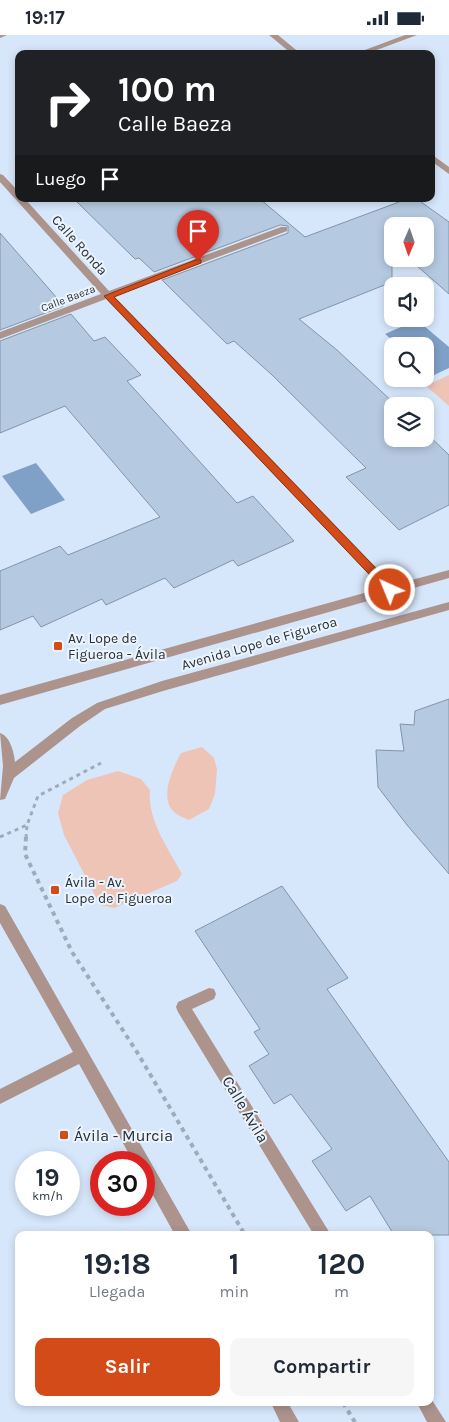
<!DOCTYPE html>
<html lang="es">
<head>
<meta charset="utf-8">
<style>
	:root { --surface:#fff; --page:#f6f6f7; --text:#1f2937; --muted:#747a83; --accent:#d24b19 }
	body { margin:0; font-family:Karla,sans-serif; background:var(--page); color:var(--text); height:100vh; display:flex; flex-direction:column; font-size:19px; white-space:nowrap }
	* { box-sizing:border-box; margin:0 }
	p { font-size:16px; color:var(--muted) }
	.icon { flex:none; width:28px; height:28px; fill:none; stroke:currentColor; stroke-width:2; stroke-linecap:round; stroke-linejoin:round }
	.map { position:relative; flex:1; overflow:hidden }
	.sheet { position:absolute; left:15px; top:1196px; width:419px; height:175px; display:flex; flex-direction:column; background:var(--surface); border-radius:10px; box-shadow:0 2px 8px #0003 }
	.sheet>* { flex:none }
	.hud { position:absolute; left:15px; top:15px; width:420px; height:152px; border-radius:10px; box-shadow:0 2px 8px #0003; background:#202124; color:#fff; overflow:hidden }
	.needle { width:32px; rotate:182deg }
	.tools { position:absolute; left:384px; top:182px; display:grid; gap:10px }
	.tools a { display:grid; place-items:center; width:50px; height:50px; border-radius:10px; background:var(--surface); box-shadow:0 2px 8px #0003; font-size:25px }
	.speed { position:absolute; left:15px; top:1116px; display:flex; gap:10px; font-size:25px; font-weight:700; text-align:center }
	.speed>* { display:grid; place-content:center; width:65px; height:65px; border-radius:50%; background:var(--surface); box-shadow:0 2px 8px #0003; line-height:1 }
	.speed small { font-size:12px; font-weight:400 }
	.speed .limit { border:8px solid #d22; background:#fff; color:#111 }
	.pin { position:absolute; display:grid; place-items:center; width:42px; height:42px; color:#fff; margin:-51px -21px; border-radius:50% 50% 50% 0; rotate:-45deg; box-shadow:0 0 5px #0007 }
	.pin .icon { rotate:45deg }
	.me { position:absolute; width:55px; margin:-28px; rotate:316deg; stroke-linejoin:round; filter:drop-shadow(0 0 4px #0008) }
	.turn { display:flex; align-items:center; gap:18px; height:105px; padding:0 20px; font-size:22px }
	.turn .icon { width:65px; height:65px; stroke-width:2.5 }
	.turn b { display:block; font-size:35px; line-height:42px }
	.then { display:flex; align-items:center; height:48px; padding:0 20px; background:#0003; gap:10px; font-size:19px }
	.eta { display:flex; justify-content:space-evenly; align-items:center; height:85px; text-align:center }
	.eta b { font-size:30px; font-weight:700; line-height:35px }
	.action { display:flex; gap:10px; margin-top:auto; padding:10px 20px }
	.action a { flex:1; height:58px; border-radius:10px; background:var(--accent); color:#fff; font-size:20px; font-weight:700; line-height:58px; text-align:center }
	.action a+a { background:var(--page); color:var(--text) }
	.status { display:flex; justify-content:space-between; align-items:center; height:35px; padding:0 25px; background:var(--surface); direction:ltr }
	.status svg { height:14px; fill:currentColor }
	.map>svg:first-child { display:block }
	.green { fill:#eec4b7 }
	.water { fill:#7fa0c7 }
	.building { fill:#b5c9e0; stroke:#8194aa }
	.lines { fill:none; stroke-linecap:round; stroke-linejoin:round }
	.path-far1 { stroke:#9dabbb; stroke-width:3; stroke-dasharray:4 4; stroke-linecap:butt }
	.path { stroke:#9dabbb; stroke-width:4; stroke-dasharray:4.5 4.5; stroke-linecap:butt }
	.minor { fill:#ac948d; fill-rule:evenodd }
	.route { fill:#d24b19; stroke:#883110 }
	.poi-dot { fill:#d24b19; stroke:#ebf4fd; stroke-width:2 }
	.labels { text-anchor:middle; stroke-width:4; stroke-linejoin:round; paint-order:stroke }
	.far-street-label { font-size:11px; fill:#272f38; stroke:#ebf4fd }
	.street-label { font-size:14px; fill:#272f38; stroke:#ebf4fd }
	.poi-label { font-size:14px; fill:#272f38; stroke:#ebf4fd; text-anchor:start }
	.near-street-label { font-size:16px; fill:#272f38; stroke:#ebf4fd }
	.near-poi-label { font-size:16px; fill:#272f38; stroke:#ebf4fd; text-anchor:start }
</style>
</head>
<body>
<div class="status"><b>19:17</b><svg viewBox="0 0 49 12"><path d="M0 12V9h3v3zM5 12V6h3v6zM10 12V3h3v9zM15 12V0h3v12zM26 1h20v11H26zM47 4h2v5h-2z"/></svg></div>
<div class="map">
<svg width="449" height="1387" viewBox="0 0 449 1387">
	<rect width="100%" height="100%" fill="#d7e7fb"/>
	<path class="green" d="M449,340V371L426,351Z
		M202,712L214,723L217,734L215,759L209,774L189,785C185,783 179,781 175,778C158,764 173,733 181,718Z
		M118,736L141,744L150,755C147,785 169,814 182,839L177,846L114,873L100,870L64,800L58,778L63,760L87,745Z"/>
	<path class="water" d="M417,285L449,312V333L432,341L425,334V311H399L385,299Z
		M36,428L65,465L31,479L2,441Z"/>
	<path class="building" d="M74,164H260L305,202L407,164H417L449,187V259L409,224H425V191H392V247L299,284L337,315L397,371H392V404H425V397L449,420V470L399,495L346,442L366,433L271,339L234,306L227,309L162,245L288,198V191L280,190L154,237L139,223L135,224Z
		M0,198L64,271L0,295Z
		M71,279L94,306L105,302L141,340L127,346L237,468L253,461L294,506L238,531L233,525L174,553L165,543L106,570L102,564L41,592L33,581L0,595V536L60,511L68,520L160,482L65,371L0,398V306Z
		M449,664V839L407,790L378,752L376,715L404,716L400,689L414,690L415,676Z
		M282,851L348,943L327,954L449,1127V1200H394L370,1161L346,1176L312,1126L332,1114L291,1059L274,1069L249,1031L269,1019L254,997L260,994L195,896Z"/>
	<g class="lines">
		<path class="path-far1" d="M0,802L27,790L38,761L101,728
			M26,803L27,790"/>
		<path class="path" d="M26,802L25,819L72,917L137,1017L245,1200
			M343,1368L355,1387"/>
		<path class="minor" d="M0,0H7L0,3Z
			M269,0H278L301,19H292Z
			M405,0H417L366,19H354Z
			M431,119L449,132V139L431,126Z
			M0,139L3,140L19,157V164H25L109,256L281,192H287V196L114,261L393,550L449,535V543L0,670V660L382,553L106,264L0,304V297L101,259L0,147Z
			M449,567V575L163,656L105,674L80,691L14,743L5,764L0,765L3,731L0,698C10,701 14,717 15,727L72,683L97,668L162,646Z
			M0,869L5,871L192,1200H175L144,1144V1128H134L79,1029L0,1069V1054L73,1017L0,888Z
			M209,953L214,954L216,959L214,964L192,974L331,1200H314L178,977L176,972L178,967Z
			M430,1362L446,1387H427L417,1368H430Z
			M271,1368H288L299,1387H280Z"/>
	</g>
	<path class="route" d="M198,224L201,225V228L114,262L394,552L396,555L394,558H387L104,261Z"/>
	<g class="poi-dot">
		<rect x="53" y="606" width="10" height="10" rx="2.5"/>
		<rect x="50" y="850" width="10" height="10" rx="2.5"/>
		<rect x="59" y="1095" width="10" height="10" rx="2.5"/>
	</g>
	<g class="labels">
		<g class="far-street-label">
			<text transform="translate(68 263) rotate(-21)" y="4">Calle Baeza</text>
		</g>
		<g class="street-label">
			<text transform="translate(80 210) rotate(48)" y="5">Calle Ronda</text>
			<text transform="translate(259 608) rotate(-16)" y="5">Avenida Lope de Figueroa</text>
		</g>
		<g class="poi-label">
			<text x="68" y="608">Av. Lope de<tspan x="68" dy="16">Figueroa - Ávila</tspan></text>
			<text x="65" y="852">Ávila - Av.<tspan x="65" dy="16">Lope de Figueroa</tspan></text>
		</g>
		<g class="near-street-label">
			<text transform="translate(246 1074) rotate(59)" y="6">Calle Ávila</text>
		</g>
		<g class="near-poi-label">
			<text x="74" y="1106">Ávila - Murcia</text>
		</g>
	</g>
</svg>
<div class="tools">
<a><svg class="needle" viewBox="-14 -14 28 28"><path d="M0-13l5 13h-10z" fill="#e53935"/><path d="M0 13l5-13h-10z" fill="#747a83"/></svg></a>
<a><svg class="icon" aria-label="sound" viewBox="0 0 24 24"><path d="M4 9h4l5-4v14l-5-4H4zM17 9q2 3 0 6"/></svg></a>
<a><svg class="icon" aria-label="search" viewBox="0 0 24 24"><circle cx="10" cy="10" r="6"/><path d="M15 15l6 6"/></svg></a>
<a><svg class="icon" aria-label="layers" viewBox="0 0 24 24"><path d="M12 4l9 5-9 5-9-5zM3 14l9 5 9-5"/></svg></a>
</div>
<div class="speed"><div>19<small>km/h</small></div><div class="limit">30</div></div>
<div class="pin" style="left:198px;top:226px;background:#d93025"><svg class="icon" aria-label="arrive" viewBox="0 0 24 24"><path d="M6 21V4h12l-3 4 3 4H6"/></svg></div>
<svg class="me" style="left:390px;top:555px" viewBox="-20 -20 40 40"><circle r="17" fill="#d24b19" stroke="#fff" stroke-width="3"/><path d="M0-11L8 9 0 5-8 9z" fill="#fff"/></svg>
<div class="hud">
<div class="turn"><svg class="icon" aria-label="right" viewBox="0 0 24 24"><path d="M7 20v-9h11M14 6l5 5-5 5"/></svg><div><b>100 m</b>Calle Baeza</div></div>
<div class="then">Luego<svg class="icon" aria-label="arrive" viewBox="0 0 24 24"><path d="M6 21V4h12l-3 4 3 4H6"/></svg></div>
</div>
<section class="sheet">
<div class="eta">
<div><b>19:18</b><p>Llegada</p></div>
<div><b>1</b><p>min</p></div>
<div><b>120</b><p>m</p></div>
</div>
<div class="action"><a>Salir</a><a>Compartir</a></div>
</section>
</div>
</body>
</html>
